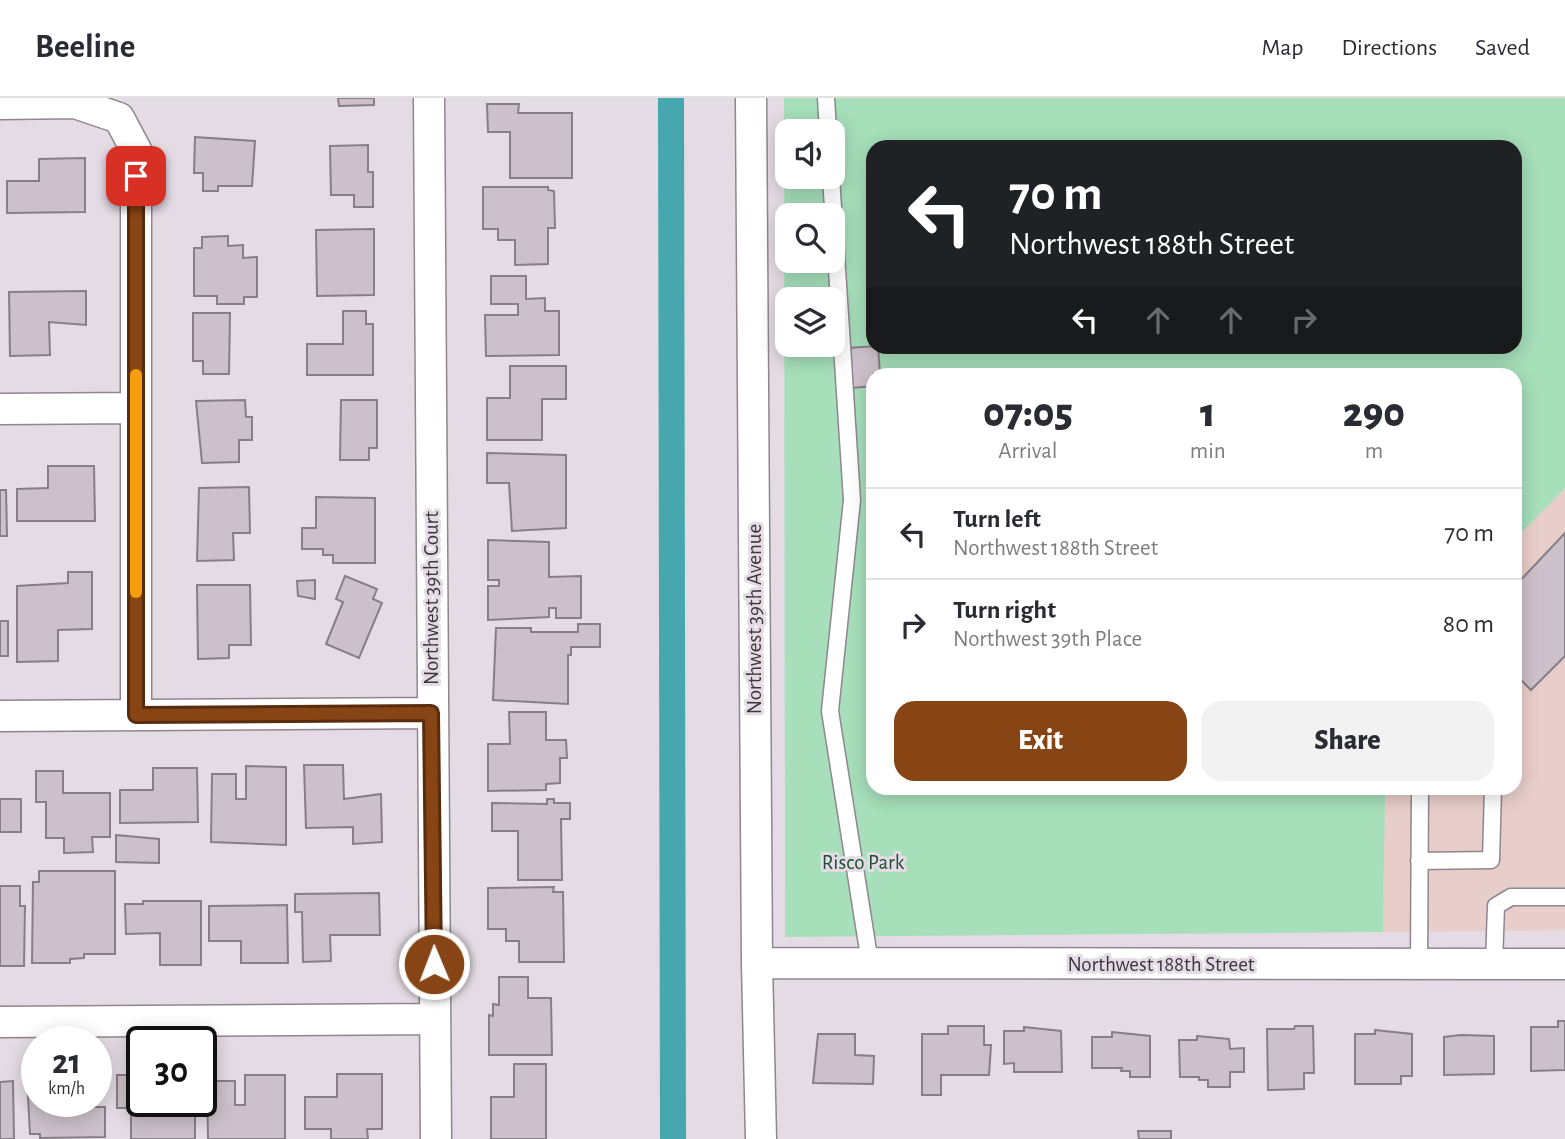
<!DOCTYPE html>
<html lang="en">
<head>
<meta charset="utf-8">
<style>
	:root { --surface:#fff; --page:#f2f2f3; --text:#2b2b33; --muted:#7c7c81; --line:#e1e1e2; --accent:#874414 }
	body { margin:0; font-family:"Alegreya Sans",sans-serif; background:var(--page); color:var(--text); height:100vh; display:flex; flex-direction:column; font-size:26px; white-space:nowrap }
	* { box-sizing:border-box; margin:0 }
	p { font-size:23px; color:var(--muted) }
	.icon { flex:none; width:38px; height:38px; fill:none; stroke:currentColor; stroke-width:2; stroke-linecap:round; stroke-linejoin:round }
	.map { position:relative; flex:1; overflow:hidden }
	.drawer { position:absolute; left:866px; top:270px; width:656px; height:427px; display:flex; flex-direction:column; background:var(--surface); border-radius:21px; box-shadow:0 4px 18px #0003 }
	.drawer>* { flex:none }
	.hud { position:absolute; left:866px; top:42px; width:656px; height:214px; border-radius:21px; box-shadow:0 4px 18px #0003; background:#202124; color:#fff; overflow:hidden }
	.controls { position:absolute; left:775px; top:21px; display:grid; gap:14px }
	.controls a { display:grid; place-items:center; width:70px; height:70px; border-radius:14px; background:var(--surface); box-shadow:0 4px 18px #0003; font-size:35px }
	.speed { position:absolute; left:21px; top:928px; display:flex; gap:14px; font-size:35px; font-weight:700; text-align:center }
	.speed>* { display:grid; place-content:center; width:91px; height:91px; border-radius:50%; background:var(--surface); box-shadow:0 4px 18px #0003; line-height:1 }
	.speed small { font-size:18px; font-weight:400 }
	.speed .limit { border:4px solid #111; border-radius:10px; background:#fff; color:#111 }
	.pin { position:absolute; display:grid; place-items:center; width:60px; height:60px; color:#fff; margin:-30px; border-radius:14px; box-shadow:0 4px 10px #0006 }
	.me { position:absolute; width:77px; margin:-38px; rotate:359deg; stroke-linejoin:round; filter:drop-shadow(0 0 5px #0008) }
	.turn { display:flex; align-items:center; gap:24px; height:147px; padding:0 28px; font-size:32px }
	.turn .icon { width:91px; height:91px; stroke-width:2.5 }
	.turn b { display:block; font-size:49px; line-height:60px }
	.lanes { display:flex; align-items:center; height:66px; padding:0 28px; background:#0003; justify-content:center; gap:35px; direction:ltr }
	.lanes .off { opacity:.35 }
	.eta { display:flex; justify-content:space-evenly; align-items:center; height:119px; text-align:center }
	.eta b { font-size:42px; font-weight:800; line-height:49px }
	.button { display:flex; gap:14px; margin-top:auto; padding:14px 28px }
	.button a { flex:1; height:80px; border-radius:21px; background:var(--accent); color:#fff; font-size:28px; font-weight:800; line-height:80px; text-align:center }
	.button a+a { background:var(--page); color:var(--text) }
	ul { padding:0; list-style:none }
	li { display:flex; align-items:center; gap:21px; height:91px; padding:0 28px; border-top:2px solid var(--line) }
	li div { flex:1 }
	li b { display:block; font-size:26px }
	li em { font-style:normal }
	header { display:flex; align-items:center; gap:42px; box-sizing:border-box; height:98px; padding:0 35px; background:var(--surface); border-bottom:2px solid var(--line) }
	header strong { font-size:33px }
	nav { display:flex; gap:38px; margin-inline-start:auto; font-size:24px }
	.map>svg:first-child { display:block }
	.education { fill:#e8ceca }
	.green { fill:#a6dfba; fill-rule:evenodd }
	.lines { fill:none; stroke-linecap:round; stroke-linejoin:round }
	.canal { stroke:#46a8ae; stroke-width:26 }
	.building { fill:#ccc1ca; stroke:#887e86; stroke-width:2 }
	.service-casing { stroke:#8f8690; stroke-width:19 }
	.minor-casing { stroke:#8f8690; stroke-width:33 }
	.service { stroke:#fff; stroke-width:16 }
	.minor { stroke:#fff; stroke-width:30 }
	.route-casing { stroke:#582c0d; stroke-width:18 }
	.route { stroke:#874414; stroke-width:12 }
	.slow { stroke:#f59e0b; stroke-width:12 }
	.labels { text-anchor:middle; stroke-width:6; stroke-linejoin:round; paint-order:stroke }
	.street-label { font-size:21px; fill:#3c383c; stroke:#e4dbe5 }
	.park-label { font-size:21px; fill:#1d5034; stroke:#e4dbe5 }
</style>
</head>
<body>
<header>
<strong>Beeline</strong>
<nav><a>Map</a><a>Directions</a><a>Saved</a></nav>
</header>
<div class="map">
<svg width="1565" height="1041" viewBox="0 0 1565 1041">
	<rect width="100%" height="100%" fill="#e4dbe5"/>
	<path class="education" d="M1565,390V832L1383,834L1385,690H1516V440Z"/>
	<path class="green" d="M784,0H1565V390L1516,440V276H873V690H1385L1383,834L785,839ZM788,33H833V79H788ZM873,49H1516V248H873ZM788,117H833V163H788ZM788,201H833V247H788Z"/>
	<g class="lines">
		<path class="canal" d="M671,0L673,1041"/>
	</g>
	<path class="building" d="M338,0H374V7L339,8Z
		M487,6H519L518,15H572V80H510V34H488Z
		M195,39L255,43L252,88H218V93H203V75H194Z
		M368,47V74H373V109H354V97H331L330,48Z
		M85,60V114L7,115V83H39V61Z
		M483,89H548V92L554,93L555,130H548V166L515,167V142H498V131H483Z
		M374,131V197L317,198L316,132Z
		M228,138V148L243,147V160L257,159V199H244V206H217V198H194V150H202V139Z
		M491,178H526V201L545,200V213H559V257L486,258L485,217H518V206H491Z
		M86,193V227L49,224L50,257L10,258L9,194Z
		M343,213H366V226H373V277H307V246H343Z
		M193,215H230L229,276H203V263H193Z
		M878,248L880,276H873V288L852,290L848,250Z
		M510,268H566V301H542V342H487V300H510Z
		M245,302L246,319H252V342H239V364L202,365L196,303Z
		M341,302H377V350H369V362H340Z
		M487,355L566,357V430L512,433L509,385H487Z
		M48,368H94L95,423H17V391L48,390Z
		M249,389L250,435H233L234,462L197,463L199,390Z
		M0,392H6L7,438H0Z
		M316,399L375,400V465H333V457H323V451H302V430H316Z
		M1565,435V558L1531,592L1516,577V487Z
		M488,442L549,444V479L581,478V520H556V510H549V519L488,522V488H499V482H488Z
		M68,474H92V531L58,532V563L17,564V488L68,485Z
		M345,478L377,491L373,501L382,505L359,560L326,546L343,504L336,501Z
		M315,482V501L298,498L297,483Z
		M197,487H250L251,547H229V560L198,561Z
		M0,523H8V558H0Z
		M578,526H600V549H571V557H568V606L493,602L496,530H531V534H578Z
		M509,614H546V642H566L567,660H560V685L546,686V692L488,693V646H510Z
		M304,667H343L344,701L381,696L382,744L353,746V729L306,730Z
		M246,668L286,669V747L211,744L212,676H236V701H246Z
		M153,670H197L198,724L120,725V692H153Z
		M36,673H63V695H110V739H92L93,754L64,755V740H46V704H36Z
		M0,701H21V734H0Z
		M547,701H554V705H570V721H561L562,782H518V733H492V705L547,706Z
		M116,737L159,741V765L116,764Z
		M39,773H115V856H84V860L70,861V865H32L33,784H39Z
		M0,788H20V808H25L24,868H0Z
		M554,789L553,794H563L564,864H519V843H506V831H488V790Z
		M379,795L380,837H330L331,863L303,864L302,814H295V796Z
		M143,803H201V867H160V835L126,836L125,806H143Z
		M287,807L288,865H241V843H209V808Z
		M499,879H528V900H551L552,957H489V917L493,918V906L499,907Z
		M1558,923H1565V972L1531,973V929H1558Z
		M948,928H984V947H991L989,977H941V997H922V936H948Z
		M1295,928H1313L1314,975H1304V991L1268,992L1267,931H1294Z
		M1024,929L1061,933L1062,974H1014V965L1004,966V933H1024Z
		M1375,932L1412,936V978H1401V986H1355V936H1375Z
		M1112,934L1150,938V979H1130V973H1121L1122,970H1092V939H1112Z
		M818,936H855V957L874,958L873,986L813,985Z
		M1461,937L1494,938V976L1444,977V939Z
		M1197,938L1229,941L1230,951L1244,950V974H1230V989H1208V982H1199V979H1180L1179,942H1197Z
		M514,966H546V1041H491V999H514Z
		M337,976H382V1031H367L368,1041H331V1031H305V999H337Z
		M117,977H142V1003H195V1041H131V1010H117Z
		M245,977H285V1041H208L207,983H235V1007H245Z
		M27,980H37V1003H67L68,1009H105V1039L40,1040V1036H30Z
		M13,983L14,1041H0V984Z
		M1138,1033H1171V1041H1139Z"/>
	<g class="lines">
		<g class="service-casing">
			<path id="service" d="M826,0L828,33
				M831,79L852,402L830,613L870,865
				M1419,763L1491,762L1493,690
				M1419,866L1420,690
				M1494,866L1496,808L1511,799H1565"/>
		</g>
		<g class="minor-casing">
			<path id="minor" d="M429,0L436,1041
				M751,0L757,865L761,1041
				M0,6L75,5L119,20L136,52V617
				M0,311L136,310
				M0,618L431,615
				M757,865L1565,866
				M0,924L435,921"/>
		</g>
		<use href="#service" class="service"/>
		<use href="#minor" class="minor"/>
	</g>
	<g class="lines">
		<g class="route-casing">
			<path id="route" d="M136,78V617L431,615L434,866"/>
		</g>
		<use href="#route" class="route"/>
		<path class="slow" d="M136,494V277"/>
	</g>
	<g class="labels">
		<g class="street-label">
			<text transform="translate(431 500) rotate(-90)" y="7">Northwest 39th Court</text>
			<text transform="translate(754 521) rotate(-90)" y="7">Northwest 39th Avenue</text>
			<text x="1161" y="873">Northwest 188th Street</text>
		</g>
		<g class="park-label">
			<text x="863" y="771">Risco Park</text>
		</g>
	</g>
</svg>
<div class="controls">
<a><svg class="icon" aria-label="sound" viewBox="0 0 24 24"><path d="M4 9h4l5-4v14l-5-4H4zM17 9q2 3 0 6"/></svg></a>
<a><svg class="icon" aria-label="search" viewBox="0 0 24 24"><circle cx="10" cy="10" r="6"/><path d="M15 15l6 6"/></svg></a>
<a><svg class="icon" aria-label="layers" viewBox="0 0 24 24"><path d="M12 4l9 5-9 5-9-5zM3 14l9 5 9-5"/></svg></a>
</div>
<div class="speed"><div>21<small>km/h</small></div><div class="limit">30</div></div>
<div class="pin" style="left:136px;top:78px;background:#d93025"><svg class="icon" aria-label="arrive" viewBox="0 0 24 24"><path d="M6 21V4h12l-3 4 3 4H6"/></svg></div>
<svg class="me" style="left:434px;top:866px" viewBox="-20 -20 40 40"><circle r="17" fill="#874414" stroke="#fff" stroke-width="3"/><path d="M0-11L8 9 0 5-8 9z" fill="#fff"/></svg>
<div class="hud">
<div class="turn"><svg class="icon" aria-label="left" viewBox="0 0 24 24"><path d="M17 20v-9H6M10 6l-5 5 5 5"/></svg><div><b>70 m</b>Northwest 188th Street</div></div>
<div class="lanes"><svg class="icon" aria-label="left" viewBox="0 0 24 24"><path d="M17 20v-9H6M10 6l-5 5 5 5"/></svg><svg class="icon off" aria-label="ahead" viewBox="0 0 24 24"><path d="M12 20V5M6 11l6-6 6 6"/></svg><svg class="icon off" aria-label="ahead" viewBox="0 0 24 24"><path d="M12 20V5M6 11l6-6 6 6"/></svg><svg class="icon off" aria-label="right" viewBox="0 0 24 24"><path d="M7 20v-9h11M14 6l5 5-5 5"/></svg></div>
</div>
<section class="drawer">
<div class="eta">
<div><b>07:05</b><p>Arrival</p></div>
<div><b>1</b><p>min</p></div>
<div><b>290</b><p>m</p></div>
</div>
<ul>
<li><svg class="icon" aria-label="left" viewBox="0 0 24 24"><path d="M17 20v-9H6M10 6l-5 5 5 5"/></svg><div><b>Turn left</b><p>Northwest 188th Street</p></div><em>70 m</em></li>
<li><svg class="icon" aria-label="right" viewBox="0 0 24 24"><path d="M7 20v-9h11M14 6l5 5-5 5"/></svg><div><b>Turn right</b><p>Northwest 39th Place</p></div><em>80 m</em></li>
</ul>
<div class="button"><a>Exit</a><a>Share</a></div>
</section>
</div>
</body>
</html>
